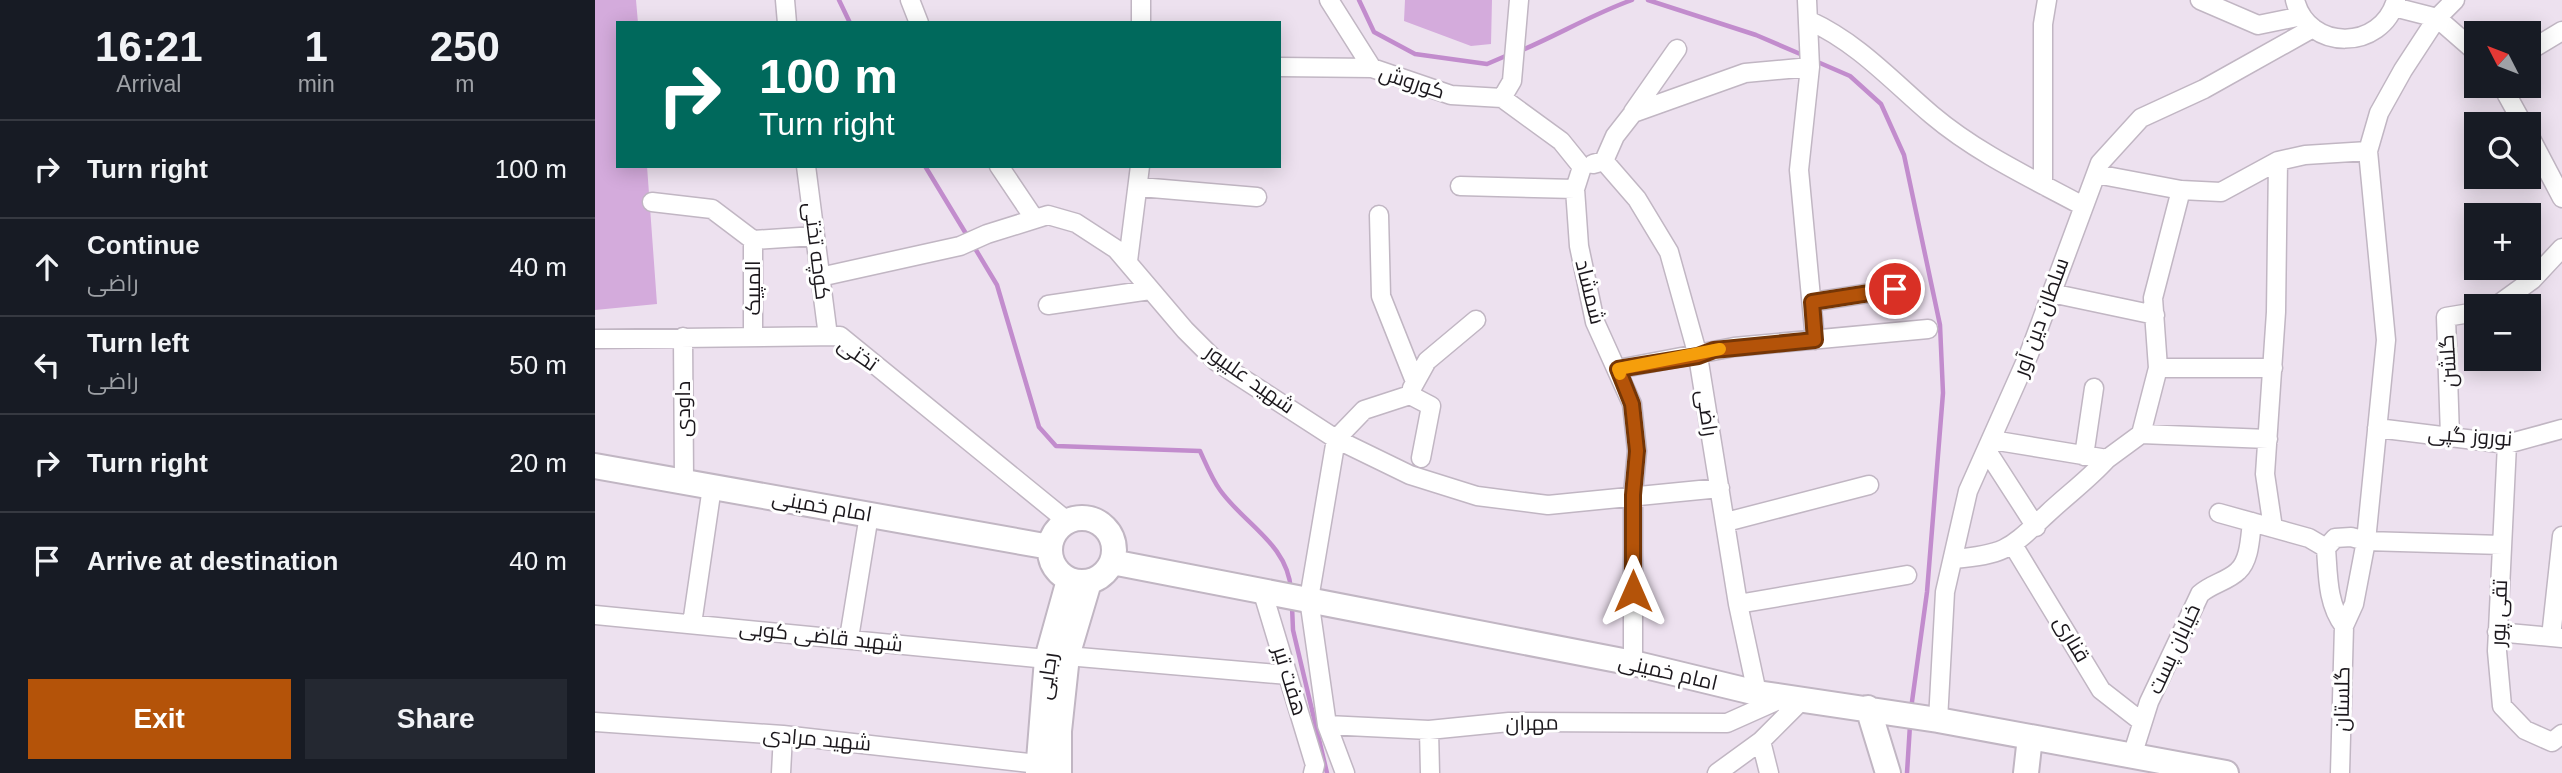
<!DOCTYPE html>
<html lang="en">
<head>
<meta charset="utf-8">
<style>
	:root { --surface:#171b24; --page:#242831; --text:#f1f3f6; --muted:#9ea1a6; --line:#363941; --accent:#b45309 }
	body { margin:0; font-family:Arial,Cairo,sans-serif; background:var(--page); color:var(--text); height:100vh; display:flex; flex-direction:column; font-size:26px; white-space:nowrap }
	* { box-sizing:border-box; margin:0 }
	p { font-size:23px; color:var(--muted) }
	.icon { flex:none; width:38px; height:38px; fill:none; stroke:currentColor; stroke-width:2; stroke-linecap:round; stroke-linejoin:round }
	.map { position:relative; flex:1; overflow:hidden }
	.drawer { display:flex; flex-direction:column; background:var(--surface); width:595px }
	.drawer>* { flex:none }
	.banner { position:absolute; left:21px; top:21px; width:665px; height:147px; border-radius:0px; box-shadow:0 4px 18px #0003; background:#00695c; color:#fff; overflow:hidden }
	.needle { width:46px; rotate:312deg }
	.fabs { position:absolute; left:1869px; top:21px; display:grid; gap:14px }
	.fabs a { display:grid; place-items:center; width:77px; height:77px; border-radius:0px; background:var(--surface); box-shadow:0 4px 18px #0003; font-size:35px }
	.pin { position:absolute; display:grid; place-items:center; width:60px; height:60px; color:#fff; margin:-30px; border:4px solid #fff; border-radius:50%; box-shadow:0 2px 7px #0007 }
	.me { position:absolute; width:77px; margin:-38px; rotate:0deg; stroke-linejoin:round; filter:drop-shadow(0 0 5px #0008) }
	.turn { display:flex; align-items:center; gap:24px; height:147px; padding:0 28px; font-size:32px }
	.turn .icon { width:91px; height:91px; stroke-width:2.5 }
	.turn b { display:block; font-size:49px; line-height:60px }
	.eta { display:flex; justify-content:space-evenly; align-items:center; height:119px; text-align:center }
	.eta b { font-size:42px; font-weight:600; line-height:49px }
	.cta { display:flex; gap:14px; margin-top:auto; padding:14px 28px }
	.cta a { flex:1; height:80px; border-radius:0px; background:var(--accent); color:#fff; font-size:28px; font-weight:600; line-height:80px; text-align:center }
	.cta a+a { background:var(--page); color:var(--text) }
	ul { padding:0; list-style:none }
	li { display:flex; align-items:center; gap:21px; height:98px; padding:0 28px; border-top:2px solid var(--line) }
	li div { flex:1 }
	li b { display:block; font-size:26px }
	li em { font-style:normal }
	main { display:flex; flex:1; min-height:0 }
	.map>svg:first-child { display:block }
	.green { fill:#d4abdc }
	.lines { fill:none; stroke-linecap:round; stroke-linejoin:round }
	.stream { stroke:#c28ccd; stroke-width:4.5 }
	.street-casing { stroke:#c1b6c3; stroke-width:21 }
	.secondary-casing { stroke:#c1b6c3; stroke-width:28 }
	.street { stroke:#fff; stroke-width:18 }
	.secondary { stroke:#fff; stroke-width:24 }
	.route-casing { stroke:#753606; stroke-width:18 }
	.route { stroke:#b45309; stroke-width:12 }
	.slow { stroke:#f59e0b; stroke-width:12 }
	.labels { text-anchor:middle; stroke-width:6; stroke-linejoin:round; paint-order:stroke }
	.street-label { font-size:21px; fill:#1c181d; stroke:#fff }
</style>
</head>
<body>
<main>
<section class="drawer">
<div class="eta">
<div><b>16:21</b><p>Arrival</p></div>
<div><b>1</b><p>min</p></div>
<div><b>250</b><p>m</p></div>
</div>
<ul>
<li><svg class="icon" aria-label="right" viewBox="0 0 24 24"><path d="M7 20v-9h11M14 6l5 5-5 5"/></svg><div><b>Turn right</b></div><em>100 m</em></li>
<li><svg class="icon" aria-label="ahead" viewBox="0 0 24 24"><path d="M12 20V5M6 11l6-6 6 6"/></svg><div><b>Continue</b><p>راضی</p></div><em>40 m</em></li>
<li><svg class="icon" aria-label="left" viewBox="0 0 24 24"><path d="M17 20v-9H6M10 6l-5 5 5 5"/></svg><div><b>Turn left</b><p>راضی</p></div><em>50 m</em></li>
<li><svg class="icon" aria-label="right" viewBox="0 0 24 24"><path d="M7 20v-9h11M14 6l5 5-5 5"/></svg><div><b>Turn right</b></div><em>20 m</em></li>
<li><svg class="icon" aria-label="arrive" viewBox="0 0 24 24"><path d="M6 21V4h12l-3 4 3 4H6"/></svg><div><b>Arrive at destination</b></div><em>40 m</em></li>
</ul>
<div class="cta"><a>Exit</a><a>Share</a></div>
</section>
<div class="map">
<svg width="1967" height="773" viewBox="0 0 1967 773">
	<rect width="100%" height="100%" fill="#ede1ef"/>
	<path class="green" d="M0,0H41L43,23H23V166H52L62,304L0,310Z
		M810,0H897L896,44L876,46L809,21Z"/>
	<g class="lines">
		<path class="stream" d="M244,0L255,23
			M764,0L779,32L820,54L892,64L913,55
			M1053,0L1161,35L1210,56
			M925,51C963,35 998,14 1037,0
			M1218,60L1255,76L1286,104L1309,155L1345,325L1348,393L1332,592L1316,709
			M330,166L373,237
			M378,245L402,285L444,427L461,446L605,451C611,464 617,479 625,490C649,524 693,544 696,590
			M697,606L698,630L732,773
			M1312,773L1315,725"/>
		<g class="street-casing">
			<path id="street" d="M190,0L192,23
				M315,0L324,23
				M546,0V23
				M734,0L777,68
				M1212,0L1215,67L1204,170L1220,340
				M1605,0L1663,25L1707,16
				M1700,0C1713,52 1787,51 1801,0
				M1860,0L1842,18L1808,70L1784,113L1773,151L1791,340L1771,541L1907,545
				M1799,7L1842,18L1881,52
				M1215,21C1263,43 1297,81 1337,115C1382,153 1436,178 1488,206
				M1934,51L1967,31
				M684,67L777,68L856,95L907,98
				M1907,86L1928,124
				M907,98L966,141L987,167
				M907,98L917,81L924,0
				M1038,112L1082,49
				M1934,135L1967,198
				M1009,161L1042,199L1074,252L1103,356L1143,604L1162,693
				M998,164L1009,161L1020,136L1038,113L1150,73L1215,67
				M211,166L233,336
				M404,166L439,218
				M987,167L980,189L984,246L1000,322L1037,404L1042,451L1038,494V663
				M1501,174L1586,190L1626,192L1683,161L1710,155L1773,151
				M1448,185V24L1452,0
				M865,186L980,189
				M545,187L662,197
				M57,202L117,209L158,240L220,236
				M784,215L786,296L819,379
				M533,261L545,166
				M225,277L365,246L392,234L453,215L481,223L521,249L590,330L622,362L741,439L815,475L882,496L953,505L1125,488
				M1456,293L1560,315
				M1217,302L1300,289
				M453,305L555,290
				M1901,306L1937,280L1967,248
				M88,337L89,481
				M158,337V240
				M0,339L245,336L472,521
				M1563,368H1678
				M1023,369L1139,347L1333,329
				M817,388L832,361L881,320
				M1782,428L1912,444L1967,429
				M1546,434L1563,368L1558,298L1586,190
				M1855,436L1851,317L1881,312
				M1397,440L1512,459L1546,434L1673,439
				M1912,444L1902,651L1907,706L1930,730L1957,742L1967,734
				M1392,451L1441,527
				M1489,456L1499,388
				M1624,513L1714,538L1731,548
				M1131,522L1274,485
				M1678,528L1670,474L1681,312L1683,161
				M1756,537L1771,541L1759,604L1749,626C1732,604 1733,574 1731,548L1740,538Z
				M1418,545L1506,690L1547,722
				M1359,559C1412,554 1414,549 1452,514C1472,495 1493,480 1512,459
				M667,590L720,765L718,773
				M1143,604L1312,575
				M0,615L452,659
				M97,624L117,487
				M1902,632L1967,638
				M1956,637L1967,536
				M254,638L274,515
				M472,656L693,675
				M1343,720L1350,592L1373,491L1434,354L1505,163L1546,118L1609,89L1718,28
				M0,722L188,735L443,764
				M732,725L714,599L741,439L769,410L815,395L836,406L826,458
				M834,730L835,773
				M1166,741L1174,773
				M1537,756L1554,702L1605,594C1616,584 1633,581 1643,571C1655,560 1655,537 1657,522
				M186,773L188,735
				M750,773L732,725L834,730L914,722L1132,723L1188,698
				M1122,773L1166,741L1207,700
				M1745,773L1749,626"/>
		</g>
		<g class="secondary-casing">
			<path id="secondary" d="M0,466L455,547
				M455 550a32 32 0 1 1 64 0a32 32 0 1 1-64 0Z
				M517,562L1038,663L1162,693L1343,720L1631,773
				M1273,708L1293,773
				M443,773L452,659L474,580
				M464,773V731L472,656L494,582
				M1431,773L1435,737"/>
		</g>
		<use href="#street" class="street"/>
		<use href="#secondary" class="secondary"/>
	</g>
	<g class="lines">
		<g class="route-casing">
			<path id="route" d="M1038,591V495L1042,451L1037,404L1023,369L1103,356L1119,350L1220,340L1217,302L1300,289"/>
		</g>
		<use href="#route" class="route"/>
		<path class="slow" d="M1025,374L1023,369L1125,349"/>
	</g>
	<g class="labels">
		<g class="street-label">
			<text transform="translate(817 82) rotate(18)" y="7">کوروش</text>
			<text transform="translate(222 251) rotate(83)" y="7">کوچه تختی</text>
			<text transform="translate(158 288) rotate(-90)" y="7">المپیک</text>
			<text transform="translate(995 292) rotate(76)" y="7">شمشاد</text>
			<text transform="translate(1446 317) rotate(-70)" y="7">سلطان دین آور</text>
			<text transform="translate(263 354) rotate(35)" y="7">تختی</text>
			<text transform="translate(1853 361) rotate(-93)" y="7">گلشن</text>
			<text transform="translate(655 379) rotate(35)" y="7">شهید علیپور</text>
			<text transform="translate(88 409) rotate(-90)" y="7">داودی</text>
			<text transform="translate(1112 413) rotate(81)" y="7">راضی</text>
			<text transform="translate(1875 436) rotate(4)" y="7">نوروز گپی</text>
			<text transform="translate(227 506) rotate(10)" y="7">امام خمینی</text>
			<text transform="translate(1904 613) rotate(-88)" y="7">تقی پور</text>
			<text transform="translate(226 636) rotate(6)" y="7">شهید قاضی کوبی</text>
			<text transform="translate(1477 639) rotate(60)" y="7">قناری</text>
			<text transform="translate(1579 649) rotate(-65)" y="7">خیابان پست</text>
			<text transform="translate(1073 672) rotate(13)" y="7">امام خمینی</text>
			<text transform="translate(452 676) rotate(-82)" y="7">رجایی</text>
			<text transform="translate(695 681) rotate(73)" y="7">هفت تیر</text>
			<text transform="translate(1747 699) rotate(-89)" y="7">گلستان</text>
			<text transform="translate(937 723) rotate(-1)" y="7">مهران</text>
			<text transform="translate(222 739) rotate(5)" y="7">شهید مرادی</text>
		</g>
	</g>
</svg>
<div class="fabs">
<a><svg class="needle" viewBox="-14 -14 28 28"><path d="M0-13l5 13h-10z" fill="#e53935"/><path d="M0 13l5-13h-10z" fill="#9ea1a6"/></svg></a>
<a><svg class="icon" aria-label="search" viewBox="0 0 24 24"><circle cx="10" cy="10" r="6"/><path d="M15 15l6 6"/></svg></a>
<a>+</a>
<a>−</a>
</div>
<div class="pin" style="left:1300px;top:289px;background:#d93025"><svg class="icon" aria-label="arrive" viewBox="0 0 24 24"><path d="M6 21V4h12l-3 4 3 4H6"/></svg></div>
<svg class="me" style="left:1038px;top:591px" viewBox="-20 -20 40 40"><path d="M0-17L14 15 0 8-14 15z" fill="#b45309" stroke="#fff" stroke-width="4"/></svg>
<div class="banner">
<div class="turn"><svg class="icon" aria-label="right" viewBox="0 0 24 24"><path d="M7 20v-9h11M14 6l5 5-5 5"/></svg><div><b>100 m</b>Turn right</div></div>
</div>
</div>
</main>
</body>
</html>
